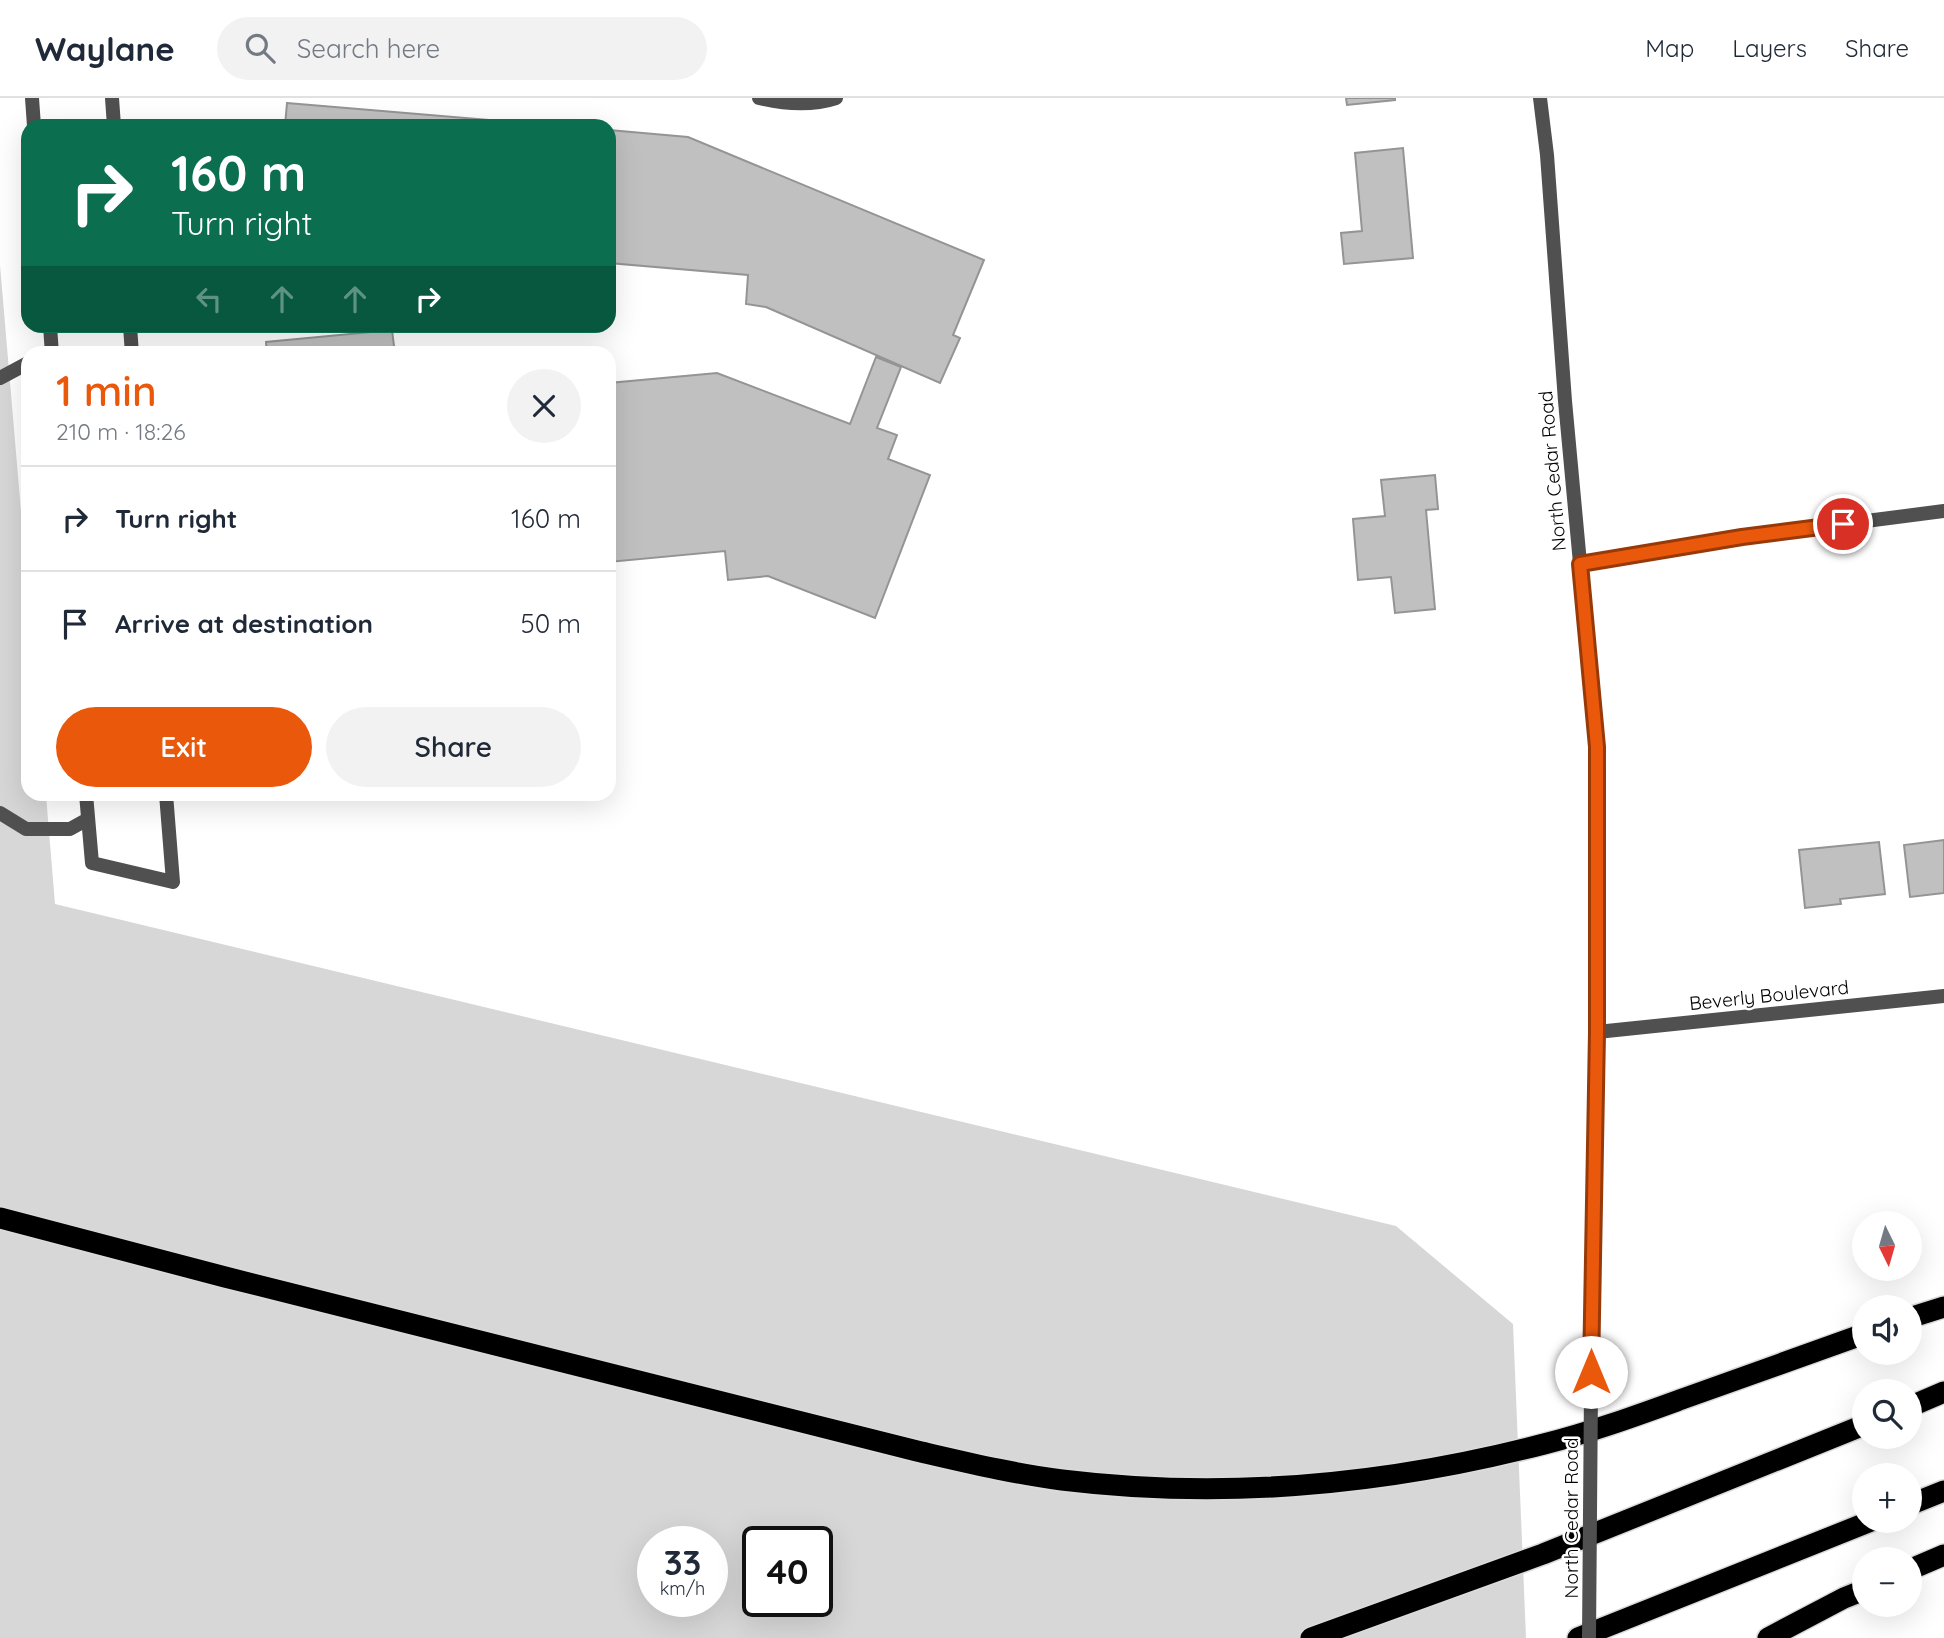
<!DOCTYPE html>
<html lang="en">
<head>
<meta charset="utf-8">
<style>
	:root { --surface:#fff; --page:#f2f2f3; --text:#1f2937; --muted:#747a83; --line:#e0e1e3; --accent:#ea580c }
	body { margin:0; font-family:Quicksand,sans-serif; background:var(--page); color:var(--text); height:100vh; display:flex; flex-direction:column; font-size:26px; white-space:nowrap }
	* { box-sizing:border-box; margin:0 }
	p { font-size:23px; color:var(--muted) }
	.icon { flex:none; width:38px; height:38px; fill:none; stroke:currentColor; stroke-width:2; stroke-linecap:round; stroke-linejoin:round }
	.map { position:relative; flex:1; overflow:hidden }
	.sheet { position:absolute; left:21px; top:248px; width:595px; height:455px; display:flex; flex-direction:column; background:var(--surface); border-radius:21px; box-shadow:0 7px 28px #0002 }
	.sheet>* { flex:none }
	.banner { position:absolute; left:21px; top:21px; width:595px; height:214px; border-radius:21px; box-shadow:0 7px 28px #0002; background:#0b6e4f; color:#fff; overflow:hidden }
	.needle { width:46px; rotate:175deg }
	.controls { position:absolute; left:1852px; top:1113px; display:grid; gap:14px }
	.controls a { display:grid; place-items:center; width:70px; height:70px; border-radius:50%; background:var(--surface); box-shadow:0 7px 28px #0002; font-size:35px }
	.speed { position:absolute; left:637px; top:1428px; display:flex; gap:14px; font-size:35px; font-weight:700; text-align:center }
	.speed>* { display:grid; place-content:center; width:91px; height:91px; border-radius:50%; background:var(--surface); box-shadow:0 7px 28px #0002; line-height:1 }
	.speed small { font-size:18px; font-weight:400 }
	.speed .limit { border:4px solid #111; border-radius:10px; background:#fff; color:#111 }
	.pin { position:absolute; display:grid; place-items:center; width:60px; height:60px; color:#fff; margin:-30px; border:4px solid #fff; border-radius:50%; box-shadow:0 2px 7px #0007 }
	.me { position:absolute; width:77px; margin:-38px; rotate:0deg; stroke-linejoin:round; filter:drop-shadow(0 0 5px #0008) }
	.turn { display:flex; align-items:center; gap:24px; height:147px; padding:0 35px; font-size:32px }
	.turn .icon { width:91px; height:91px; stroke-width:2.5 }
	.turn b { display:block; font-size:49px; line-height:60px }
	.lanes { display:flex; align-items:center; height:66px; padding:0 35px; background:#0003; justify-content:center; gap:35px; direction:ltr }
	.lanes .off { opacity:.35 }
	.round { display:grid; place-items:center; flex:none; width:74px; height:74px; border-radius:37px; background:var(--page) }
	.head { display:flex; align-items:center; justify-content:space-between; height:119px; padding:0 35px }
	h1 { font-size:42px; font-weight:600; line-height:52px; color:var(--accent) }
	.cta { display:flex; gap:14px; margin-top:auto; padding:14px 35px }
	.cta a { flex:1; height:80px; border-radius:42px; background:var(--accent); color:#fff; font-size:28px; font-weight:600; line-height:80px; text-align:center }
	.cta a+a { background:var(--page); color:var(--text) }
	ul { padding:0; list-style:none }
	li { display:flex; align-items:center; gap:21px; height:105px; padding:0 35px; border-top:2px solid var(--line) }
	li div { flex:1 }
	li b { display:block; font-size:26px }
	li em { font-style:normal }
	header { display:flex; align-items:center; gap:42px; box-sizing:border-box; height:98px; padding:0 35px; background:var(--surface); border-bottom:2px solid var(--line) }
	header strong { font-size:33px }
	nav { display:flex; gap:38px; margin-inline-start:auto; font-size:24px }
	.search { width:490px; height:63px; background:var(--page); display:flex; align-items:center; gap:18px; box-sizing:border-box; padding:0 24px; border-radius:38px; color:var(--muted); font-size:26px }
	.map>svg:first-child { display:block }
	.green { fill:#d7d7d7; fill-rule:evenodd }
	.building { fill:#c0c0c0; stroke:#949494; stroke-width:2 }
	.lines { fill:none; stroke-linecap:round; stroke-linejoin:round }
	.motorway-casing { stroke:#dbdbdb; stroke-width:24 }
	.service { stroke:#505050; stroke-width:14 }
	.minor { stroke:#505050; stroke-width:14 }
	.tertiary { stroke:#505050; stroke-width:14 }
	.motorway { stroke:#000; stroke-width:21 }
	.tertiary-bridge { stroke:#505050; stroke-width:14 }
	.route-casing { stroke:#983908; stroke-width:18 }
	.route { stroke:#ea580c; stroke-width:12 }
	.labels { text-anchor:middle; stroke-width:5; stroke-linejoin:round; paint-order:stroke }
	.street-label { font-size:19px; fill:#000; stroke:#fff }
</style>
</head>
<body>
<header>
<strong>Waylane</strong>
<div class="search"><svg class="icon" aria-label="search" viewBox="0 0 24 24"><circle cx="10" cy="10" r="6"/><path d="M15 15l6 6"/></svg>Search here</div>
<nav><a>Map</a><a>Layers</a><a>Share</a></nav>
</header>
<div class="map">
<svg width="1944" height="1540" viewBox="0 0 1944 1540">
	<rect width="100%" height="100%" fill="#fff"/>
	<path class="green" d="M0,167L28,495V696L46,697L55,806L1396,1128L1513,1226L1526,1540H0ZM653,1444H712V1503H653ZM758,1444H817V1503H758Z"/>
	<path class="building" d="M1346,0H1395V2L1347,7Z
		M287,5L561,28H285Z
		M609,32L688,39L984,162L953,237L960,240L940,285L766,209L746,206L748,177L609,165Z
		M1403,50L1413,160L1344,166L1341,135L1362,133L1355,55Z
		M392,232L395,256H267L266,244Z
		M876,259L901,269L877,330L897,337L888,361L930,377L875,520L768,478L728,482L725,453L609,464V285L717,275L850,326Z
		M1435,377L1438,411L1426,412L1435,511L1395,515L1391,479L1358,482L1353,421L1385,418L1381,382Z
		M1944,742V795L1910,799L1904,747Z
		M1879,744L1885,796L1840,801L1841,806L1805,810L1799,752Z"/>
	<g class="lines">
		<g class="motorway-casing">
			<path id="motorway" d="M0,1120L225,1179L917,1353C965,1364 1014,1376 1062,1382C1225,1402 1386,1387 1544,1346C1592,1334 1638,1317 1685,1300C1744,1279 1804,1258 1864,1236
				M1909,1220L1944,1209
				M1909,1309L1944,1294
				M1909,1407L1944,1393
				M1909,1472L1944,1457
				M1311,1540L1543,1456L1864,1327
				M1578,1540L1871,1423
				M1768,1540L1844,1500L1864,1492"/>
		</g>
		<path class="service" d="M32,0L34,28
			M112,0L114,28
			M759,0C784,6 812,8 836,0
			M50,228L52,256
			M130,228L132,256
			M0,280L28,265
			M1580,466L1742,439L1944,413
			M86,696L92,765L173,784L166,696
			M0,715L26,731H70L88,721"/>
		<path class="minor" d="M1597,934L1944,898"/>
		<path class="tertiary" d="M1540,0L1547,57L1565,303L1597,649V934L1592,1167"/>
		<use href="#motorway" class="motorway"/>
		<path class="tertiary-bridge" d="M1589,1540L1592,1167"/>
	</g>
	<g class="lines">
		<g class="route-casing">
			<path id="route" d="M1591,1274L1597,934V649L1580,466L1742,439L1843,426"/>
		</g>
		<use href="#route" class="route"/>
	</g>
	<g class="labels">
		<g class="street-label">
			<text transform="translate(1552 373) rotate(-95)" y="7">North Cedar Road</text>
			<text transform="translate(1769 897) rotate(-6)" y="7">Beverly Boulevard</text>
			<text transform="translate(1571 1420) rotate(-90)" y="7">North Cedar Road</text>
		</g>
	</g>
</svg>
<div class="controls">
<a><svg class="needle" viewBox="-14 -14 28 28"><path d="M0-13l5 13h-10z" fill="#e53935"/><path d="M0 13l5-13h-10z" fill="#747a83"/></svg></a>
<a><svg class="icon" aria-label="sound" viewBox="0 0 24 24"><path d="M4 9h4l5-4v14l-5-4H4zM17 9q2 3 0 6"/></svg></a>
<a><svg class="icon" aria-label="search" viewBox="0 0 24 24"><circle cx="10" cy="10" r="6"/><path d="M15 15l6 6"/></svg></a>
<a>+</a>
<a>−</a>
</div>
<div class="speed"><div>33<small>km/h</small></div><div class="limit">40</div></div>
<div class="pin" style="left:1843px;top:426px;background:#d93025"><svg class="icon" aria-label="arrive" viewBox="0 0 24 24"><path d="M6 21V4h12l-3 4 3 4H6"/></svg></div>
<svg class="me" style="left:1591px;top:1274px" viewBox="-20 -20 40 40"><circle r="19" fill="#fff"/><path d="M0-13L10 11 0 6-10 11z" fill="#ea580c"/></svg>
<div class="banner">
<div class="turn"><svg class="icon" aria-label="right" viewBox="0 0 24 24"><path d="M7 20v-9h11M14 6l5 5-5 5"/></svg><div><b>160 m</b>Turn right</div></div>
<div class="lanes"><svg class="icon off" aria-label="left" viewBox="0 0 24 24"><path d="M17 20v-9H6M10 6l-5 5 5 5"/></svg><svg class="icon off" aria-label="ahead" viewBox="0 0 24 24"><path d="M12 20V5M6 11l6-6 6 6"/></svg><svg class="icon off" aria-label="ahead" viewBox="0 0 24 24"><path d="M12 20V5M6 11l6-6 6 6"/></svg><svg class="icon" aria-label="right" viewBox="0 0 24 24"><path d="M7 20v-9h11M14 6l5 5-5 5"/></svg></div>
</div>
<section class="sheet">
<div class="head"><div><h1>1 min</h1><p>210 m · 18:26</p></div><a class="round"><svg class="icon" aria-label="close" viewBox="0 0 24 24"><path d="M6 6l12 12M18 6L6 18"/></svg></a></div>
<ul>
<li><svg class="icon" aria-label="right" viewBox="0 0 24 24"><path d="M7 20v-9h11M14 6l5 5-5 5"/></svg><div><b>Turn right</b></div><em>160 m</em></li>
<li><svg class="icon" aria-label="arrive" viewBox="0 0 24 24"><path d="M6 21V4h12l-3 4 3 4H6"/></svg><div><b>Arrive at destination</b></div><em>50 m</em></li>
</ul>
<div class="cta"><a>Exit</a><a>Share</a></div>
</section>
</div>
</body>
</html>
